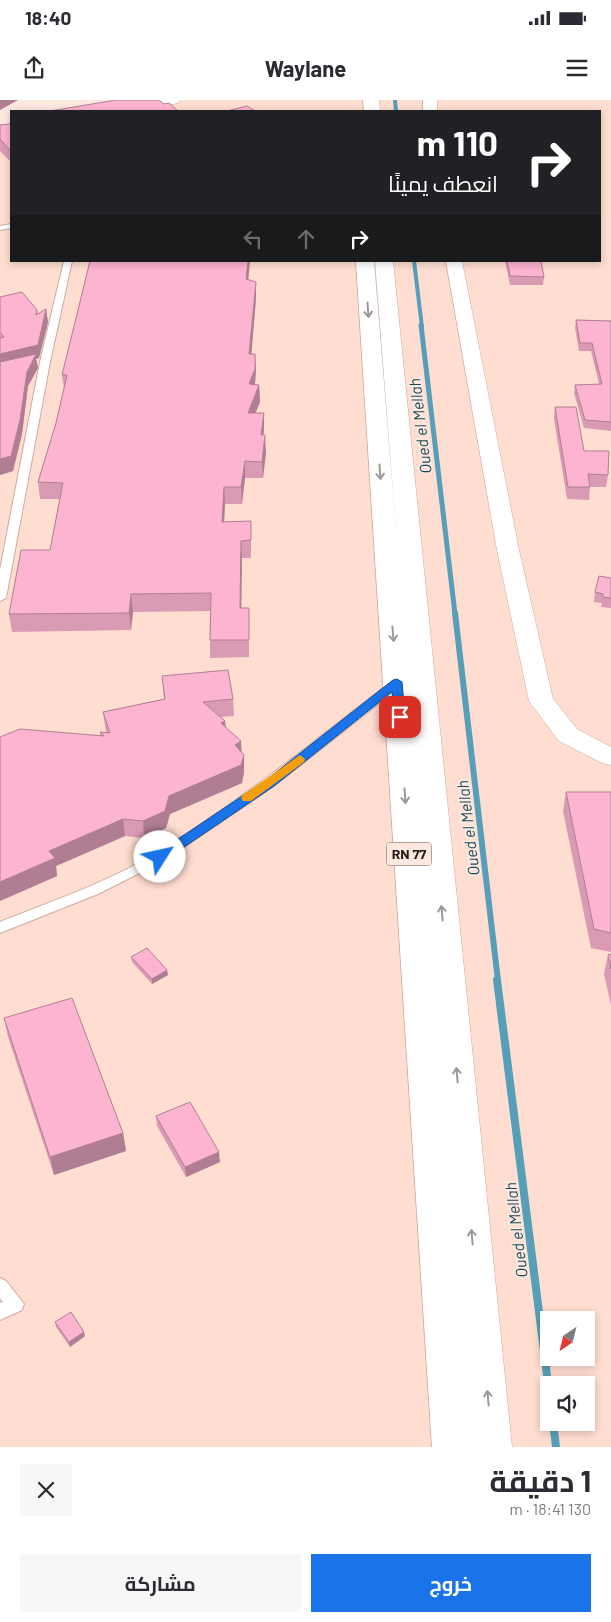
<!DOCTYPE html>
<html lang="ar">
<head>
<meta charset="utf-8">
<style>
	:root { --surface:#fff; --page:#f7f7f7; --text:#2b2b33; --muted:#7c7c81; --accent:#1a73e8 }
	body { margin:0; font-family:Barlow,Cairo,sans-serif; background:var(--page); color:var(--text); direction:rtl; height:100vh; display:flex; flex-direction:column; font-size:19px; white-space:nowrap }
	* { box-sizing:border-box; margin:0 }
	p { font-size:16px; color:var(--muted) }
	.icon { flex:none; width:28px; height:28px; fill:none; stroke:currentColor; stroke-width:2; stroke-linecap:round; stroke-linejoin:round }
	.map { position:relative; height:1347px; overflow:hidden; direction:ltr }
	.drawer { display:flex; flex-direction:column; background:var(--surface); flex:1 }
	.drawer>* { flex:none }
	.hud { position:absolute; left:10px; top:10px; width:591px; height:152px; border-radius:0px; box-shadow:0 2px 8px #0003; direction:rtl; background:#202124; color:#fff; overflow:hidden }
	.needle { width:32px; rotate:215deg }
	.tools { position:absolute; left:540px; top:1211px; display:grid; gap:10px }
	.tools a { display:grid; place-items:center; width:55px; height:55px; border-radius:0px; background:var(--surface); box-shadow:0 2px 8px #0003; font-size:25px }
	.pin { position:absolute; display:grid; place-items:center; width:42px; height:42px; color:#fff; margin:-21px; border-radius:10px; box-shadow:0 2px 8px #0006 }
	.me { position:absolute; width:55px; margin:-28px; rotate:55deg; stroke-linejoin:round; filter:drop-shadow(0 0 4px #0008) }
	.turn { display:flex; align-items:center; gap:18px; height:105px; padding:0 20px; font-size:22px }
	.turn .icon { width:65px; height:65px; stroke-width:2.5 }
	.turn b { display:block; font-size:35px; line-height:42px }
	.lanes { display:flex; align-items:center; height:48px; padding:0 20px; background:#0003; justify-content:center; gap:25px; direction:ltr }
	.lanes .off { opacity:.35 }
	.round { display:grid; place-items:center; flex:none; width:52px; height:52px; border-radius:0px; background:var(--page) }
	.overview { display:flex; align-items:center; justify-content:space-between; height:85px; padding:0 20px }
	h1 { font-size:30px; font-weight:700; line-height:38px }
	.button { display:flex; gap:10px; margin-top:auto; padding:10px 20px }
	.button a { flex:1; height:58px; border-radius:0px; background:var(--accent); color:#fff; font-size:20px; font-weight:700; line-height:58px; text-align:center }
	.button a+a { background:var(--page); color:var(--text) }
	.status { display:flex; justify-content:space-between; align-items:center; height:35px; padding:0 25px; background:var(--surface); direction:ltr }
	.status svg { height:14px; fill:currentColor }
	header { display:flex; justify-content:space-between; align-items:center; height:65px; padding:0 20px; background:var(--surface); font-size:22px; font-weight:700 }
	.map>svg:first-child { display:block }
	.built { fill:#ffddd0; fill-rule:evenodd }
	.lines { fill:none; stroke-linecap:round; stroke-linejoin:round }
	.stream-far3 { stroke:#579fb8; stroke-width:4 }
	.stream-far2 { stroke:#579fb8; stroke-width:5 }
	.stream-far1 { stroke:#579fb8; stroke-width:6 }
	.stream { stroke:#579fb8; stroke-width:8 }
	.service-casing { stroke:#cdaca0; stroke-width:2 }
	.minor-casing { stroke:#cdaca0; stroke-width:1 }
	.primary-casing { stroke:#cdaca0; stroke-width:1 }
	.service { fill:#fff; fill-rule:evenodd }
	.minor { fill:#fff; fill-rule:evenodd }
	.primary { fill:#fff; fill-rule:evenodd }
	.wall { fill:#d99bb4 }
	.shaded-wall { fill:#b07e92 }
	.building { fill:#fcb4d1; stroke:#b07e92 }
	.oneway { stroke:#9d9895 }
	.route { fill:#1a73e8; stroke:#114b97 }
	.slow { fill:#f59e0b }
	.labels { text-anchor:middle; stroke-width:4; stroke-linejoin:round; paint-order:stroke }
	.shield { fill:#fde8e0; stroke:#665751; stroke-width:1 }
	.shield-label { font-size:14px; font-weight:bold; fill:#251914 }
	.water-label { font-size:16px; font-style:italic; fill:#174757; stroke:#fde8e0 }
</style>
</head>
<body>
<div class="status"><b>18:40</b><svg viewBox="0 0 49 12"><path d="M0 12V9h3v3zM5 12V6h3v6zM10 12V3h3v9zM15 12V0h3v12zM26 1h20v11H26zM47 4h2v5h-2z"/></svg></div>
<header><svg class="icon" aria-label="menu" viewBox="0 0 24 24"><path d="M4 6h16M4 12h16M4 18h16"/></svg>Waylane<svg class="icon" aria-label="share" viewBox="0 0 24 24"><path d="M12 15V3M7 8l5-5 5 5M5 13v7h14v-7"/></svg></header>
<div class="map">
<svg width="611" height="1347" viewBox="0 0 611 1347">
	<rect width="100%" height="100%" fill="#fde8e0"/>
	<path class="built" d="M188,0H611V1347H0V37L11,35V161H600V11H131ZM549,1220H586V1258H549ZM549,1285H586V1322H549Z"/>
	<g class="lines">
		<path class="stream-far3" d="M395,0L396,11
			M414,161L422,227"/>
		<path class="stream-far2" d="M421,225L455,514"/>
		<path class="stream-far1" d="M455,513L498,881"/>
		<path class="stream" d="M497,880L549,1291
			M553,1322L556,1347"/>
		<g class="service-casing">
			<path id="service" d="M11,124V128L0,130V126Z
				M64,161H72L50,262L6,498L0,501V470L40,262Z
				M397,579L403,583L401,586L274,686L165,760L98,794L0,833V822C52,801 109,782 156,753C240,702 316,640 393,580Z
				M0,1178L6,1181L24,1204L22,1210L0,1220V1203L3,1202L0,1198Z"/>
		</g>
		<g class="minor-casing">
			<path id="minor" d="M153,0H180L178,3L140,11H114L116,8Z
				M423,0H437V11H423Z
				M446,161H462L519,450L553,599L577,629L611,647V665L602,663L559,641L529,601L497,450Z"/>
		</g>
		<g class="primary-casing">
			<path id="primary" d="M363,0H379L380,11H364Z
				M356,161H374L397,442L375,161H393L512,1347H472L463,1238L472,1347H432Z"/>
		</g>
		<use href="#service" class="service"/>
		<use href="#minor" class="minor"/>
		<use href="#primary" class="primary"/>
	</g>
	<path class="wall" d="M11,18V62L0,51V25L10,24Z
		M505,161H541L544,177L543,185H510Z
		M248,180L256,182V198L251,254H255V285H259L260,302L255,313L264,330L263,335L266,352L263,378H245L242,404H225L224,422L251,439V458H242L241,508H249V557L210,558V511L133,512L131,530L12,532L9,514L50,450L60,399H40L38,382L56,323L64,289L62,275Z
		M0,197L37,210L38,214L46,209L48,222L39,258L36,259L38,268L28,286L22,334L13,371L0,375Z
		M576,220L611,221V331L584,328L574,293L575,285L599,284L591,251H579L575,228Z
		M555,307L584,351L608,375L606,387H590L589,400L567,399L554,319Z
		M611,478V508L601,507L602,503L594,502L595,492Z
		M162,576L233,599L234,616L221,617L225,621L226,628L242,653L244,672L242,683L170,714L166,728L144,738L125,736L56,766L57,776L0,801V637L100,636V632H106L103,612L164,599Z
		M566,692H611V852L591,848L563,711Z
		M611,854V905L604,874L608,855Z
		M131,857L167,870L168,875L152,884L132,862Z
		M4,918L123,1033L126,1051L54,1075L8,937Z
		M156,1016L220,1062L186,1077L157,1026Z
		M55,1222L85,1236L70,1247L56,1227Z"/>
	<path class="shaded-wall" d="M0,0H18L0,10Z
		M248,161H250L247,195L246,179Z
		M256,182V198L250,271L249,254Z
		M46,209L48,222L39,258L36,259L38,268L28,286L22,334L13,371L0,375V359L20,320L0,265V254Z
		M255,254L256,271L255,285L249,284Z
		M259,285L260,302L249,329L248,313Z
		M264,313V330L261,352V335Z
		M265,335L266,352L263,378L262,362Z
		M245,361V378L242,404L241,387Z
		M224,387L225,404L223,439L222,422Z
		M241,441L242,458L241,526L240,508Z
		M131,494L133,512L131,530L129,513Z
		M225,621L226,638L221,623Z
		M241,641L242,659L235,645Z
		M244,655V672L242,683L170,714L166,728L144,738L143,721L169,696Z
		M123,719L125,736L56,766L57,776L0,801V782L49,751Z
		M167,870L168,875L152,884V879Z
		M123,1033L126,1051L54,1075L50,1057Z
		M219,1052L220,1062L186,1077L185,1067Z
		M84,1232L85,1236L70,1247L69,1242Z"/>
	<path class="building" d="M116,0H159L164,4L169,3L178,11H50Z
		M247,6L255,11H227Z
		M11,18V51L0,39V25L10,24Z
		M90,161H248L246,179L256,182L249,254H255V269L249,284L259,285L248,313H264L261,335H265L262,362L245,361L241,387H224L222,422L251,421V440L241,441L240,508H249V540H210L211,493L131,494L129,513L9,514L21,450H50L63,383L38,382L56,323L67,275H62Z
		M507,161H541L544,177L510,176Z
		M22,192L37,210L36,215L46,209L38,245L0,254V238L4,237L0,232V197Z
		M576,220L611,221V322L585,320L575,285L602,284L592,243H580Z
		M36,254L27,272L20,320L11,356L0,359V266L1,265H0V262Z
		M555,307H576L584,351H609L608,375L588,374L590,387H568Z
		M599,476L611,478V498L603,497V494L595,492Z
		M228,570L233,599L203,602L225,621L221,623L241,641L235,645L244,655L241,665L169,696L165,711L143,721L123,719L49,751L55,758L0,782V637L20,629L104,636L100,632L110,633L103,612L165,599L162,576Z
		M566,692H611V833L594,829Z
		M147,848L167,870L152,879L131,857Z
		M611,854V869L608,855Z
		M72,898L123,1033L50,1057L4,918Z
		M190,1002L219,1052L185,1067L156,1016Z
		M71,1212L84,1232L69,1242L55,1222Z"/>
	<defs><path id="oneway-shaft" d="M-6 0H5M1.5-3L5.5 0L1.5 3" fill="none" stroke-width="1.6" stroke-linecap="round" stroke-linejoin="round" transform="scale(1.25)"/></defs>
	<g class="oneway">
		<use href="#oneway-shaft" transform="translate(368 210) rotate(86)"/>
		<use href="#oneway-shaft" transform="translate(380 372) rotate(86)"/>
		<use href="#oneway-shaft" transform="translate(393 534) rotate(85)"/>
		<use href="#oneway-shaft" transform="translate(405 696) rotate(86)"/>
		<use href="#oneway-shaft" transform="translate(442 813) rotate(-95)"/>
		<use href="#oneway-shaft" transform="translate(457 975) rotate(-95)"/>
		<use href="#oneway-shaft" transform="translate(472 1137) rotate(-95)"/>
		<use href="#oneway-shaft" transform="translate(488 1298) rotate(-95)"/>
	</g>
	<path class="route" d="M397,579L402,582L405,617L403,619L400,620L394,617L392,592L274,686L165,760H156L154,757L156,754L266,680L393,580Z"/>
	<path class="slow" d="M300,655L305,659L304,662L251,701H243L241,698L243,695Z"/>
	<g class="labels">
		<rect class="shield" x="386.5" y="742.5" width="45" height="23" rx="4"/>
		<g class="shield-label">
			<text x="409" y="759">RN 77</text>
		</g>
		<g class="water-label">
			<text transform="translate(420 326) rotate(-97)" y="6">Oued el Mellah</text>
			<text transform="translate(468 728) rotate(-97)" y="6">Oued el Mellah</text>
			<text transform="translate(516 1130) rotate(-97)" y="6">Oued el Mellah</text>
		</g>
	</g>
</svg>
<div class="tools">
<a><svg class="needle" viewBox="-14 -14 28 28"><path d="M0-13l5 13h-10z" fill="#e53935"/><path d="M0 13l5-13h-10z" fill="#7c7c81"/></svg></a>
<a><svg class="icon" aria-label="sound" viewBox="0 0 24 24"><path d="M4 9h4l5-4v14l-5-4H4zM17 9q2 3 0 6"/></svg></a>
</div>
<div class="pin" style="left:400px;top:617px;background:#d93025"><svg class="icon" aria-label="arrive" viewBox="0 0 24 24"><path d="M6 21V4h12l-3 4 3 4H6"/></svg></div>
<svg class="me" style="left:160px;top:757px" viewBox="-20 -20 40 40"><circle r="19" fill="#fff"/><path d="M0-13L10 11 0 6-10 11z" fill="#1a73e8"/></svg>
<div class="hud">
<div class="turn"><svg class="icon" aria-label="right" viewBox="0 0 24 24"><path d="M7 20v-9h11M14 6l5 5-5 5"/></svg><div><b>110 m</b>انعطف يمينًا</div></div>
<div class="lanes"><svg class="icon off" aria-label="left" viewBox="0 0 24 24"><path d="M17 20v-9H6M10 6l-5 5 5 5"/></svg><svg class="icon off" aria-label="ahead" viewBox="0 0 24 24"><path d="M12 20V5M6 11l6-6 6 6"/></svg><svg class="icon" aria-label="right" viewBox="0 0 24 24"><path d="M7 20v-9h11M14 6l5 5-5 5"/></svg></div>
</div>
</div>
<section class="drawer">
<div class="overview"><div><h1>1 دقيقة</h1><p>130 m · 18:41</p></div><a class="round"><svg class="icon" aria-label="close" viewBox="0 0 24 24"><path d="M6 6l12 12M18 6L6 18"/></svg></a></div>
<div class="button"><a>خروج</a><a>مشاركة</a></div>
</section>
</body>
</html>
